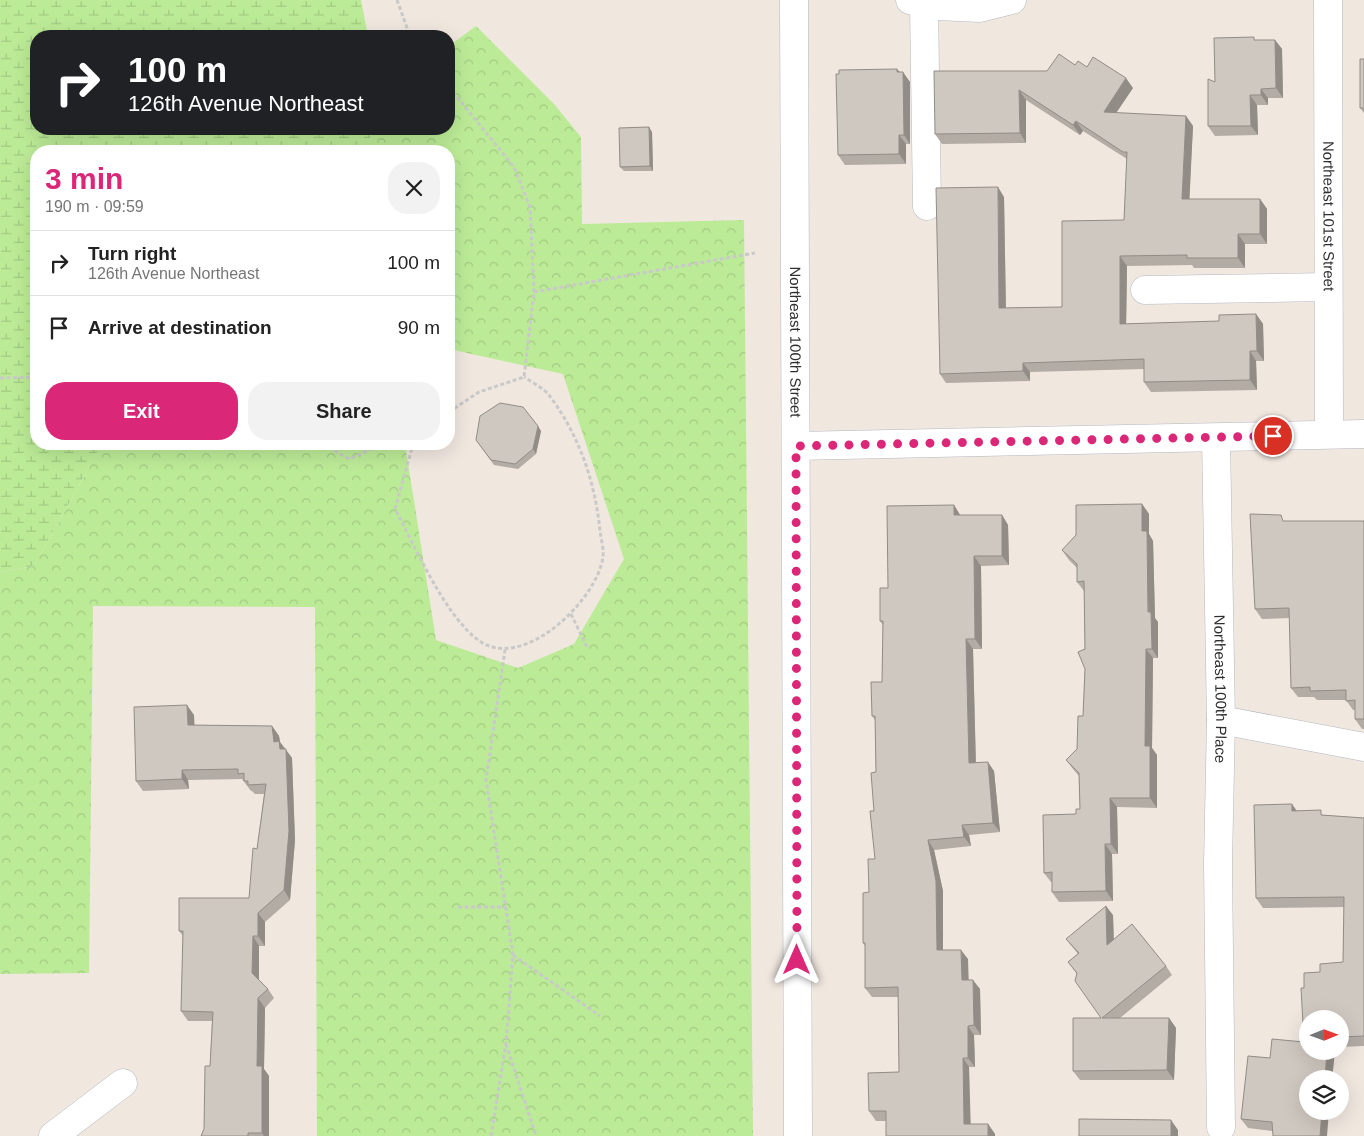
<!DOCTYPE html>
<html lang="en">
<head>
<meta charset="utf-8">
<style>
	:root { --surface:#fff; --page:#f2f2f2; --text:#222; --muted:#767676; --line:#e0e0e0; --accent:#db2777 }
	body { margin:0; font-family:Helvetica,sans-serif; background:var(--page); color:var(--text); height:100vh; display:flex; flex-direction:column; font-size:19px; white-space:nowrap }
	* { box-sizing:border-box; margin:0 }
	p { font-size:16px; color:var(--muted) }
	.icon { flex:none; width:28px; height:28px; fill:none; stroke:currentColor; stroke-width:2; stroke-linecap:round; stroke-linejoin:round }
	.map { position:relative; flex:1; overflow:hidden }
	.drawer { position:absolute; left:30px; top:145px; width:425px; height:305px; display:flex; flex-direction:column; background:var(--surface); border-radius:20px; box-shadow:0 5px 20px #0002 }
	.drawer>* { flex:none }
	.hud { position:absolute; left:30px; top:30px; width:425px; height:105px; border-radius:20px; box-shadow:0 5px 20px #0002; background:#202124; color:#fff; overflow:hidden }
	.needle { width:32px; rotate:89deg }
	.fabs { position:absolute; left:1299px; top:1010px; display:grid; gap:10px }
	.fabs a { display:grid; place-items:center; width:50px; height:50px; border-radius:50%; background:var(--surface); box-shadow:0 5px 20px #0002; font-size:25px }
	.pin { position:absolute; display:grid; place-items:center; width:42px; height:42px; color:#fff; margin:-21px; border:2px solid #fff; border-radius:50%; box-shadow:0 1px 5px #0007 }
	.me { position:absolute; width:55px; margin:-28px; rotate:0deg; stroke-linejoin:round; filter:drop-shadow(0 0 4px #0008) }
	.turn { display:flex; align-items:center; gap:18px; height:105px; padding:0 15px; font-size:22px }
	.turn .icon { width:65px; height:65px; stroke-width:2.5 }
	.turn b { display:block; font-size:35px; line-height:42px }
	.round { display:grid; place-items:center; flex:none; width:52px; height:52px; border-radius:20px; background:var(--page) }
	.summary { display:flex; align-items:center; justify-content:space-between; height:85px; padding:0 15px }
	h1 { font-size:30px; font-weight:800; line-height:38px; color:var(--accent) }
	.button { display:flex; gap:10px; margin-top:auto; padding:10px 15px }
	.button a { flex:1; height:58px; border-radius:20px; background:var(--accent); color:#fff; font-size:20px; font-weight:800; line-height:58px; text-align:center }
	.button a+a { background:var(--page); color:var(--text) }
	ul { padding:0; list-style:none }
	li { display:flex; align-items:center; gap:15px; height:65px; padding:0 15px; border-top:1px solid var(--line) }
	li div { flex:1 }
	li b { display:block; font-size:19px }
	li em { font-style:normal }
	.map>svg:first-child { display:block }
	.forest { fill:url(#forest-crowns) }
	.wetland { fill:url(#wetland-marsh) }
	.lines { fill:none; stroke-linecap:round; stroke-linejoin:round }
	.minor-casing { stroke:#b3b7c2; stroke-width:29 }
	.path { stroke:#c9c9c9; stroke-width:3; stroke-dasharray:4 2.5; stroke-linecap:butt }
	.minor { stroke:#fff; stroke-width:28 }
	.wall { fill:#b2aca5 }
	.shaded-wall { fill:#918c86 }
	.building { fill:#cfc8c0; stroke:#918c86 }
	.route { stroke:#db2777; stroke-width:9; stroke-dasharray:0 16.2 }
	.labels { text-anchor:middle; stroke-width:4; stroke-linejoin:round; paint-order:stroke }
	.street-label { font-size:15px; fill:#2e2e2e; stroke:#fff }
</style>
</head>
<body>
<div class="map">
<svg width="1364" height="1136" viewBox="0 0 1364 1136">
	<defs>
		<pattern id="forest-crowns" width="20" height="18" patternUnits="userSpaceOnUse" patternTransform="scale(1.25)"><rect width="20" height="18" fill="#bceb97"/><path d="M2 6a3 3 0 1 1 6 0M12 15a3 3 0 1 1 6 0" fill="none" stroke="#a2ca82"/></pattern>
		<pattern id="wetland-marsh" width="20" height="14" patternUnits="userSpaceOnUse" patternTransform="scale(1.25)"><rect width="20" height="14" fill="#bceb97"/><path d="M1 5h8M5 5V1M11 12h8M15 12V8" fill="none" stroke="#a2ca82"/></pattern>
	</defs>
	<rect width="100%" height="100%" fill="#f0e7df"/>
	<path class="forest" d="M476,26L554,104L581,137L582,224L744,220L753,1136H317L315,607L93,606L89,973L0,974V572L34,566L102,444H405L436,640L518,668L574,644L624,559L563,374L449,349V151H367L373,129H449V46Z"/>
	<path class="wetland" d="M0,0H361L368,36H36V129H373L367,151H36V444H102L34,566L0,572Z"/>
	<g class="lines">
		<g class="minor-casing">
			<g id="minor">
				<path id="s1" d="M794,0L798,1136"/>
				<path d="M910,0L937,6L980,8L1012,0"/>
				<path id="s2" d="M1328,0L1329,433"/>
				<path d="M924,3L927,206"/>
				<path d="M1145,290L1328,287"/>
				<path id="s3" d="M1216,438L1221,720L1218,864L1221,1127"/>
				<path d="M796,446L1364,434"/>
				<path d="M1221,720L1364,747"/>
				<path d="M53,1136L123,1083"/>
			</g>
		</g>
		<path class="path" d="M397,0L410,36
			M449,87L514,167L530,207L534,292
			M0,378L36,377
			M449,412L479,392L524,377L534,292L755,253
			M323,444L349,459L383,444
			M416,444L412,448L395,509C415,546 446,619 481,642C525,670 597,600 603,557C604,549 601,539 600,531C595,481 579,435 549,395C543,388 532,382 524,377
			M571,614L587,647
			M458,907H506
			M513,955L600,1016
			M506,1044L536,1136
			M491,1136L506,1043L513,955L486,780L505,650"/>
		<use href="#minor" class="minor"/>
	</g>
	<path class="wall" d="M1256,40H1275L1282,49L1283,98H1268V105H1257L1258,135L1215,136L1208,126L1215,82Z
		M1364,59V113L1360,108Z
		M1075,65L1133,88L1116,113L1186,116L1193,126L1189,199H1260L1267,209V244H1245V268H1194L1192,265L1127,266L1126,324L1219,321L1256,314L1263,324L1264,361H1256L1257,390L1151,392L1144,382V369L1030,372V381L946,383L940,374L1004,197L1006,308L1062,307L1124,220L1127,159L1083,131L1080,135L1026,100V143L942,144L935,134L1047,71Z
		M897,69L910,82V144H906V164L845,165L838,155Z
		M652,132L653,171H624L620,167Z
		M541,431L536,454L518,469L494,465L476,440Z
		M1142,504L1149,514V534L1153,541L1155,618L1158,622V658H1153L1152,748L1157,755V808L1117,807L1118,854H1112L1113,901L1059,902L1052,892V882H1051L1044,873L1080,809L1079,776L1073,769L1066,760L1077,749L1083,716L1085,669L1084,591L1077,582V568L1069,560L1062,550Z
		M954,505L960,515H1002L1008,525L1009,565L981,566L982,649H973L976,763L994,771L1000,832L969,835L971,846L934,850L943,891V950L968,959V980L980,989L981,1035H974L975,1067H969L970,1124H988L995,1134L886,1121H876L869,1111L899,1072L898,997H872L865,988V946L863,943L869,892L875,859L874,811L876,772L875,720L872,716L882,682L883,625L880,621L888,588Z
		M1286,521H1364V729H1362L1355,719V710H1353L1346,700H1317L1314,697H1298L1291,688L1290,618L1262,619L1255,609Z
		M194,715V725L272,726L279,736L280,742L292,758L295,840L290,900L265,922V946H259V980L268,989L274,998L265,1008L264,1069L269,1076V1136H201L204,1129L210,1066L212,1021H188L181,1011L183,936L179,931L249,898L257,849L264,794H255L252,791H251L242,779L188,780L189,789L143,791L136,781Z
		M1297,811L1324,815L1364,818V1046L1340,1047V1019L1308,1051H1335L1332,1079L1273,1131L1248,1128L1241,1119L1270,1058L1304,1042V988L1320,972L1343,962L1344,907L1263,908L1256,898Z
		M1113,915L1114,940L1166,966L1172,975L1120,1018H1169L1176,1028L1174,1080H1080L1073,1071L1101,1018L1077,974L1068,962L1078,954L1066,939Z"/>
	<path class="shaded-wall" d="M1275,40L1282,49L1283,98L1276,88Z
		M897,69L903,77V72L910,82V144L904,135Z
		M1126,78L1133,88L1110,122L1104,112Z
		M1261,89L1268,98V105L1261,95Z
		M1019,90L1026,100V143L1020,133Z
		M1250,95L1257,105L1258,135L1251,126Z
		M1186,116L1193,126L1189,209L1182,199Z
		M1076,121L1083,131L1080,135L1073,125Z
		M649,127L652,132L653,171L650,166Z
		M899,135L906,144V164L899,154Z
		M998,187L1004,197L1006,317L999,308Z
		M1260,199L1267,209V244L1260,234Z
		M1238,234L1245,244V268L1238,258Z
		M1120,256L1127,266L1126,334L1120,324Z
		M1256,314L1263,324L1264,361L1257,351Z
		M1250,351L1256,361L1257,390L1250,380Z
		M1023,363L1030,372V381L1023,371Z
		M538,426L541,431L536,454L533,449Z
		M1142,504L1149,514V534L1153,541L1155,618L1158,622V658L1152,649L1142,531Z
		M954,505L960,515V525L954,515Z
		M1002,515L1008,525L1009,565L1002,556Z
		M974,556L981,566L982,649L975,639Z
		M966,639L973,649L976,773L969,763Z
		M1146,649L1153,658L1152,748L1157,755V808L1150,798L1145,746Z
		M187,705L194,715L195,735L188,725Z
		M272,726L279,736L280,742L292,758L295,840L290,900L284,890L274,742Z
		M988,762L994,771L1000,832L993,823Z
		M182,770L188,780L189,789L182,779Z
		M1110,798L1117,807L1118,854L1111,844Z
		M1292,804L1299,814L1292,811Z
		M962,825L969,835L971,846L964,837Z
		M928,840L934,850L943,891V960L937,950Z
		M1105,844L1112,854L1113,901L1106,891Z
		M1106,906L1113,915L1114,955L1107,945Z
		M258,913L265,922V946L258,936Z
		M253,936L259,946V983L252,973Z
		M961,950L968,959L969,990L962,980Z
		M973,980L980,989L981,1035L974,1025Z
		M258,998L265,1008L264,1069L269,1076V1136H264L262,1133L257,1066Z
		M1169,1018L1176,1028L1174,1080L1167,1070Z
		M968,1026L974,1035L975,1067L968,1058Z
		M1327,1051H1335L1332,1079H1325Z
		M963,1058L969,1067L971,1134L964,1124Z
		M1322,1111H1329L1327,1136H1320Z
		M1171,1120L1178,1130V1136H1171Z
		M988,1124L995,1134V1136H988Z"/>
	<path class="building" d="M1254,37V40H1275L1276,88L1261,89V95H1250L1251,126H1208V79L1215,82L1214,38Z
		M1059,54L1075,65L1078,61L1087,67L1093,57L1126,78L1104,112L1186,116L1182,199H1260V234H1238V258H1187V255L1120,256V324L1219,321V315L1256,314L1257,351H1250V380L1144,382V359L1023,363V371L940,374L936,188L998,187L999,308L1062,307V221L1124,220L1127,152H1123L1076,121L1073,125L1019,90L1020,133L935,134L934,71H1047Z
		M1360,59H1364V108H1360Z
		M897,69V72H903L904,135H899V154L838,155L836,74H839V70Z
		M649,127L650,166L620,167L619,128Z
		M500,403L523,407L538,426L533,449L515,464L491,460L476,440L480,416Z
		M1142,504V531H1147L1148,612H1151L1152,649H1146L1145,746H1150V798H1110L1111,844H1105L1106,891L1052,892V872L1044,873L1043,815L1076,814V809H1080L1079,773L1066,760L1077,749L1078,716H1083L1085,669L1078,652L1085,649L1084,581L1077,582V564L1062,550L1076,535V505Z
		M954,505V515H1002V556H974L975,639H966L969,763L988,762L993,823L962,825L964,837L928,840L936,881L937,950H961L962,980H973L974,1025L968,1026V1058H963L964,1124H988V1136H886V1111H869L868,1073L899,1072L898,987L865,988V943H863V893L869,892L868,859H875L870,811H874L871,773L876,772L875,716H872L871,682H882L883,621H880V588H888L887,506Z
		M1250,514L1281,515L1283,521H1364V719H1355V700L1346,701V690L1310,691V687L1291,688L1289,608L1255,609Z
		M187,705L188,725L272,726L274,742L279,741L280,749H286L289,831L284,890L258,913V936H253L252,973L268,989L258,998L257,1066H262V1133H248V1136H201L204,1129L205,1066H210L213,1012L181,1011L183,931H179V898H249L253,848L257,849L266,784L248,785V781H244V773L238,774V769L182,770V779L136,781L134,707Z
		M1292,804V811L1321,810V815L1364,818V1036L1340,1037V1019H1308V1051H1327L1325,1079H1308V1111H1322L1320,1136H1273L1272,1122L1241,1119L1248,1056L1270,1058L1272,1039L1304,1042L1301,988H1304V973L1320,972V964L1343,962L1344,897L1256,898L1254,805Z
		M1106,906L1107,945L1132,924L1166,966L1102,1018H1169L1167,1070L1073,1071V1018H1101L1075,981L1077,973L1068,962L1079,953L1066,939Z
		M1079,1119L1171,1120V1136H1079Z"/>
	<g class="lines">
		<path class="route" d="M797,960L796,446L1273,436"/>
	</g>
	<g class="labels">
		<g class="street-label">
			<text dy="5" stroke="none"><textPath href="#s2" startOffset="216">Northeast 101st Street</textPath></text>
			<text dy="5" stroke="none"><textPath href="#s1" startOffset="342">Northeast 100th Street</textPath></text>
			<text dy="5" stroke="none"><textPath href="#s3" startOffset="251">Northeast 100th Place</textPath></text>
		</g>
	</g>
</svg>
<div class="fabs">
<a><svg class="needle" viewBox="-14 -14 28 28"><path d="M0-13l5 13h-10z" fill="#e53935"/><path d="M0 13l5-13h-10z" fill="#767676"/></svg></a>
<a><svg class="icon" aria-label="layers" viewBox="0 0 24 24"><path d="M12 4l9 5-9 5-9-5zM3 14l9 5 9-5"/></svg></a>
</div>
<div class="pin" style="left:1273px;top:436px;background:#d93025"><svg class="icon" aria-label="arrive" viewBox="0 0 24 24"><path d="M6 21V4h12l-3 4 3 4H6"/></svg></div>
<svg class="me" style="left:797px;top:960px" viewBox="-20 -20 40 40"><path d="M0-17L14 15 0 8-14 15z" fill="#db2777" stroke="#fff" stroke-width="4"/></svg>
<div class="hud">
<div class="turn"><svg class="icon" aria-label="right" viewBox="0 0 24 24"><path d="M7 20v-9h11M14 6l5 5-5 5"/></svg><div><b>100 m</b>126th Avenue Northeast</div></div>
</div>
<section class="drawer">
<div class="summary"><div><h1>3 min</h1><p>190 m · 09:59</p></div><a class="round"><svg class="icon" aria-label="close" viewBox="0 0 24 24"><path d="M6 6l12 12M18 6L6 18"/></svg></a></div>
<ul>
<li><svg class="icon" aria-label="right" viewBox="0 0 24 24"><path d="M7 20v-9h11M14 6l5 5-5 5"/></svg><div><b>Turn right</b><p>126th Avenue Northeast</p></div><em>100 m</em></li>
<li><svg class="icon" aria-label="arrive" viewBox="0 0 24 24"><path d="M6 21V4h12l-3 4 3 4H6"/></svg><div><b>Arrive at destination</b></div><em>90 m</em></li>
</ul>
<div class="button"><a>Exit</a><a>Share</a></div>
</section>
</div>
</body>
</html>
